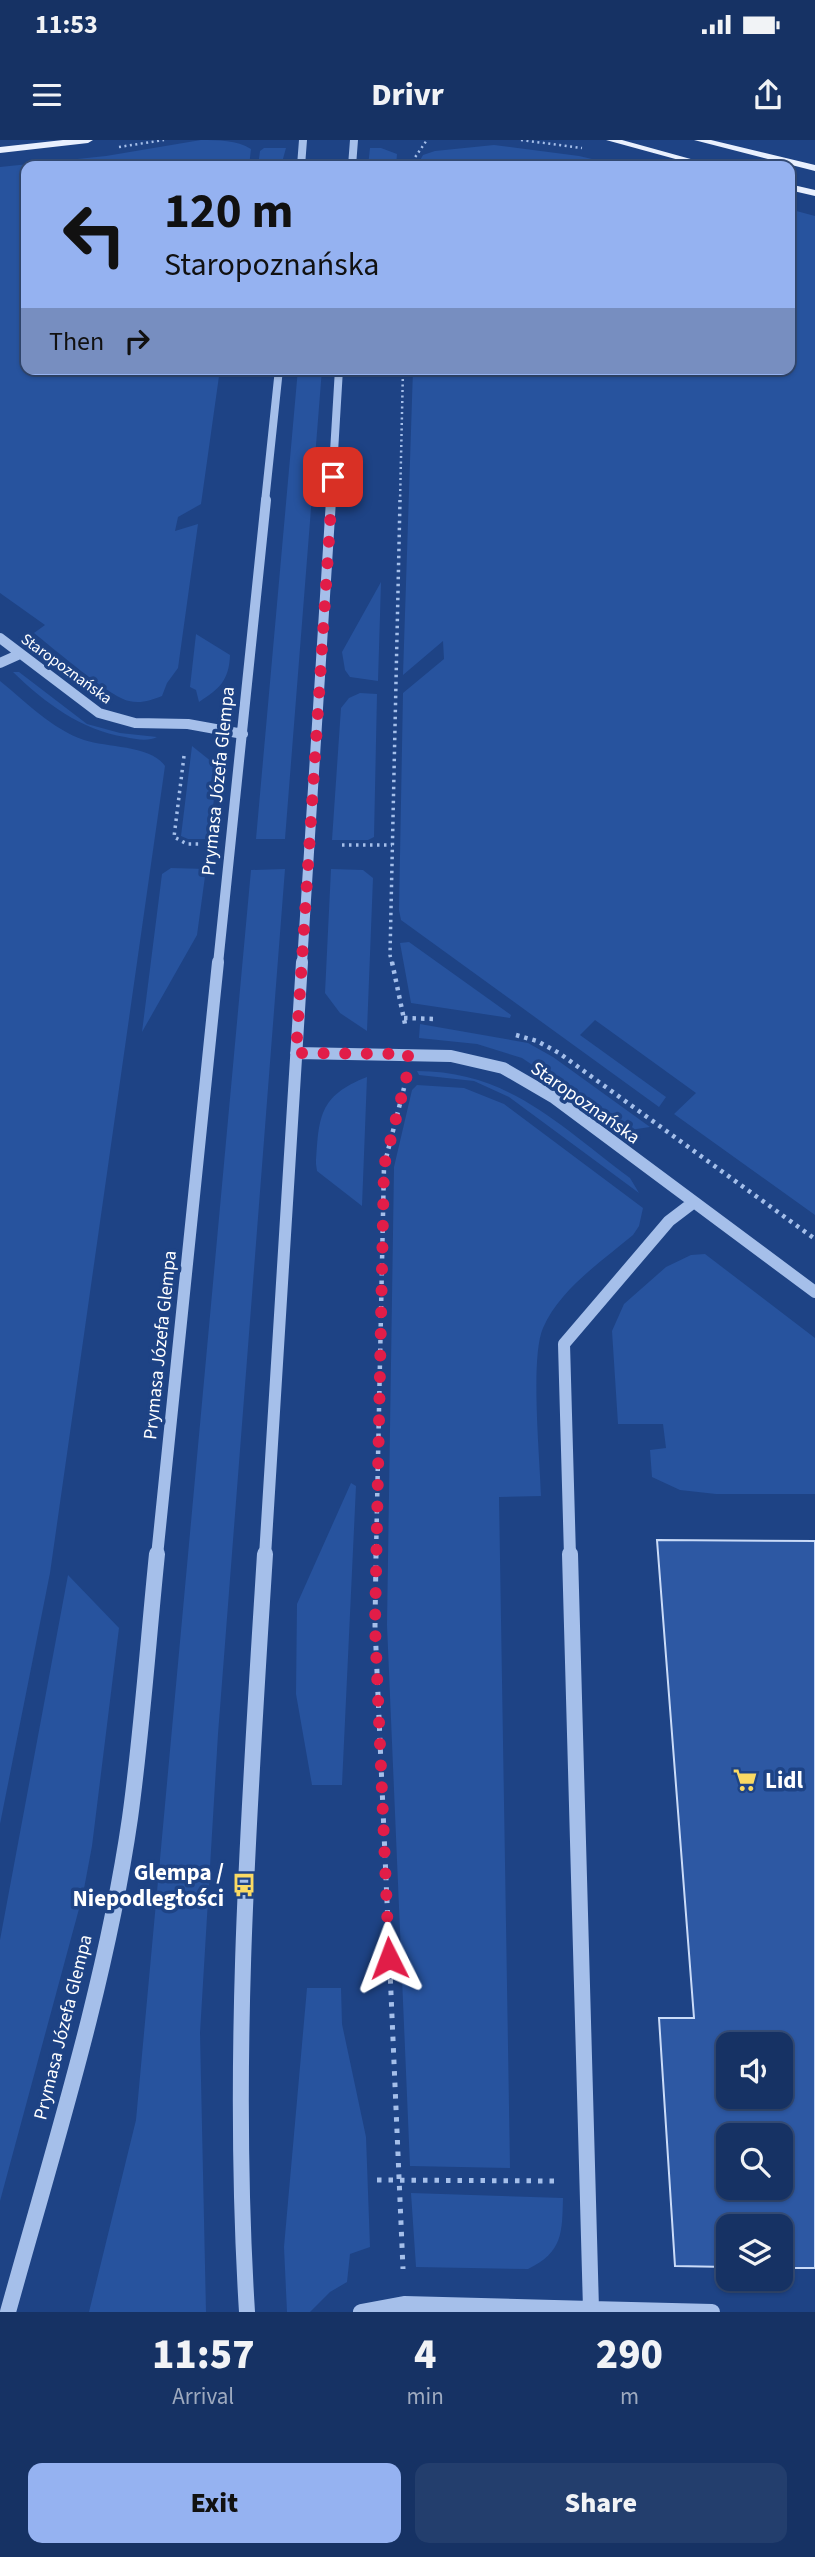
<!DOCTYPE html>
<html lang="en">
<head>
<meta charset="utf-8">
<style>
	:root { --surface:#163264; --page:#233e6d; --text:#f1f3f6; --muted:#9eaabf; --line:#354d78; --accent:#95b2f1 }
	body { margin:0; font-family:"Source Sans 3",sans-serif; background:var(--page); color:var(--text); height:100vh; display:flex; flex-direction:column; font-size:26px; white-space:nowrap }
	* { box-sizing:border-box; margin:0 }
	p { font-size:23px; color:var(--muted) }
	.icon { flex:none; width:38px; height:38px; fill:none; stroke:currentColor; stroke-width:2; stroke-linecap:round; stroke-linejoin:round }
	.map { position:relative; height:2172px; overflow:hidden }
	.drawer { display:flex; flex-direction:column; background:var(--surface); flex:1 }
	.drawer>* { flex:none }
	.hud { position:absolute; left:21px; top:21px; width:774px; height:214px; border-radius:14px; box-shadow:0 2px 5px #0004,0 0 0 2px var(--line); background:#95b2f1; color:#111; overflow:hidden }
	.fabs { position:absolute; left:716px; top:1892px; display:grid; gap:14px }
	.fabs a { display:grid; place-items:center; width:77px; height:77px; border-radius:14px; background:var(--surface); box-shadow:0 2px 5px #0004,0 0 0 2px var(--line); font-size:35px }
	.pin { position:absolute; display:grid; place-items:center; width:60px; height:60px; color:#fff; margin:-30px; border-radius:14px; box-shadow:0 4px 10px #0006 }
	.me { position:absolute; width:77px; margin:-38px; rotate:357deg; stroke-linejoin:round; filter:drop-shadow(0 0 5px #0008) }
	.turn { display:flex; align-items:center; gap:24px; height:147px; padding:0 28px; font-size:32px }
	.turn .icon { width:91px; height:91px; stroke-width:2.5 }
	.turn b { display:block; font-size:49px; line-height:60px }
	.then { display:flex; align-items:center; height:66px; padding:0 28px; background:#0003; gap:14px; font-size:26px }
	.eta { display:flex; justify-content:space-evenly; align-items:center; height:119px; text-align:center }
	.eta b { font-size:42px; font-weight:800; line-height:49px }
	.cta { display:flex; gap:14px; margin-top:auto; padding:14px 28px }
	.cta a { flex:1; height:80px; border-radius:14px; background:var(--accent); color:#111; font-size:28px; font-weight:800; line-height:80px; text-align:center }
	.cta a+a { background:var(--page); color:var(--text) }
	.status { display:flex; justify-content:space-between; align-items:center; height:49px; padding:0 35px; background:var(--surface); direction:ltr }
	.status svg { height:19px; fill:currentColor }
	header { display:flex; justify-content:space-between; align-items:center; height:91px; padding:0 28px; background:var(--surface); font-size:32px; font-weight:800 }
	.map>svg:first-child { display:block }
	.green { fill:#27539e }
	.building { fill:#2d58a3; stroke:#cadbf8; stroke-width:2; fill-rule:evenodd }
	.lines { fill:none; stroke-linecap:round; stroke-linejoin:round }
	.path-far3 { stroke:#a5bfea; stroke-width:2.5; stroke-dasharray:2 3.5; stroke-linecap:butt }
	.path-far2 { stroke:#a5bfea; stroke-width:3.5; stroke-dasharray:2.5 4.5; stroke-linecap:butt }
	.path-far1 { stroke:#a5bfea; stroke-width:4.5; stroke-dasharray:3.5 5; stroke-linecap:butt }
	.path { stroke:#a5bfea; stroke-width:5; stroke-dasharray:4.5 7; stroke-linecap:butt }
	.minor-far3 { stroke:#a5bfea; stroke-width:8 }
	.minor-far2 { stroke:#a5bfea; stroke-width:10 }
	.minor-far1 { stroke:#a5bfea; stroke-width:12 }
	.minor { stroke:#a5bfea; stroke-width:16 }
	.major { fill:#e9f0fe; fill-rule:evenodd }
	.route { stroke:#e11d48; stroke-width:12; stroke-dasharray:0 21.6 }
	.labels { text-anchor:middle; stroke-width:7; stroke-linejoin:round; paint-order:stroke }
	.far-street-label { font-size:16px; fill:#fff; stroke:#1e4385 }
	.street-label { font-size:19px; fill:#fff; stroke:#1e4385 }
	.near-poi-label { font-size:23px; font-weight:bold; fill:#fff; stroke:#1e4385; text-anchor:start }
</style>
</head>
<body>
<div class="status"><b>11:53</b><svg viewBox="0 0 49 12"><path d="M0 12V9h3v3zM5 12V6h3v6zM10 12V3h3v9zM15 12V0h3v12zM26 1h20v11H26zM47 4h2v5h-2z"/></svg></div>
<header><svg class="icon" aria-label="menu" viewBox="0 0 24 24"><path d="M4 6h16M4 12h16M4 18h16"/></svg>Drivr<svg class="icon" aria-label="share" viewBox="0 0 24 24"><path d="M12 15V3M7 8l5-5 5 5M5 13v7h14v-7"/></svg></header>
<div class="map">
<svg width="815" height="2172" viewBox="0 0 815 2172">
	<rect width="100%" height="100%" fill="#1e4385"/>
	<path class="green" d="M201,0C218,0 237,0 251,9L249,26H26V229H220L201,364L178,377L175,391L198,384L178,528L167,543L162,556C151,560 141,564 129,561C110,557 53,508 34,493L45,485L0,453V27L106,16Z
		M494,5L579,16L622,26H417L423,15L435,11Z
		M264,8H286L281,26H258L260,11Z
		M370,8H381L397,14L396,26H368Z
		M789,69L815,76V1075L674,974L696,953L595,880L580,895L666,957L659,967L401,780L399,770L403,553L444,519L443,501L403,535L413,229H789Z
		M298,229H322L285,699H256Z
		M381,442L378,541L350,537L345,530L342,512Z
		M196,494L230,515C229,541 219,549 199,562L196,550L190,547Z
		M13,532H19L87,584L120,593L157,597C148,602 135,599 125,597C81,590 45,563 13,532Z
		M0,541C26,562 52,589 84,600C108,608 151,605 165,626L50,1433L0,1684Z
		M360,553L377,554L374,697L368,700H332L341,568L349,558Z
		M192,606L212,622L217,634L209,699H188L181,696Z
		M171,728L206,729L197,795L142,892L162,734Z
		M285,729L218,1594L200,1893L206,2172H89L136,1980L251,730Z
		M331,729L363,730L373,738L367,891L340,873L325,853Z
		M409,802L511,875L510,878L411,863L400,803Z
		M420,884L528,903L553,917L650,987L630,990L522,918L477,904L419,898Z
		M417,931C509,931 560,986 630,1038L639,1053L509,957L474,941L419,935Z
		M367,937L362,1066L317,1031L316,1024C319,978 318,956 367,937Z
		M417,945L464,948L504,964L643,1068L639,1086L633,1095C602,1121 560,1149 543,1188C530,1218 540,1318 541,1356L499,1357L510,2028L410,2026L387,1485L394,1027L412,950Z
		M705,1114L815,1198V1354H716L680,1350L652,1337L650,1310L666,1308L663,1284H618L612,1191L624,1164L666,1127L691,1115Z
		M351,1343L356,1346L342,1645H312L296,1554L297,1464Z
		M68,1435L119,1488L92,1706L83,1754L0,2061V1800Z
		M307,1848H341L342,1884L366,1997L370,2107L350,2114L347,2142L330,2152L310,2172H287L284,2107Z
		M411,2053L563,2058C562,2093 563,2112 528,2129L416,2127Z"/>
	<path class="building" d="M657,1400L815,1401V2128H780V2086H728V2127L675,2126L659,1878H694ZM728,1904H780V1956H728ZM728,1995H780V2048H728Z"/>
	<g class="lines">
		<path class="path-far3" d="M521,0L582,8
			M119,7L164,0
			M409,26L427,0
			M400,362L403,229"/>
		<path class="path-far2" d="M184,616L174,697L187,704H201
			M342,705H392
			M392,824L390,815L400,360"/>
		<path class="path-far1" d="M392,822L405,884
			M404,878L436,879
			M516,895L537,901L559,913L815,1099
			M376,1416L384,1026L404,948"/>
		<path class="path" d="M376,1414L375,1486L403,2129
			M377,2040L554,2041"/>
		<path class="minor-far3" d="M301,26L303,0
			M352,26L354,0
			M265,362L279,229
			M331,362L339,229"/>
		<path class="minor-far2" d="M0,498L99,573L135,583L188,584L243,594
			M0,523L20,514
			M218,824L266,360
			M302,824L331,360"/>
		<path class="minor-far1" d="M296,913L451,916L503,928L553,957L815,1152
			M157,1416L218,822
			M265,1416L302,822
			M570,1416L564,1204L669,1081L694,1062"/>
		<path class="minor" d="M591,2169L712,2172
			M8,2172C53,2010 106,1844 130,1678C142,1591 148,1502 157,1414
			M247,2172C231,1917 249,1669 265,1414
			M361,2172L404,2164L591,2169L570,1414"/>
		<path class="major" d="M63,0H93L88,3L0,13V7Z
			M606,0H622L716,26H701Z
			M694,0H711L815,25V31Z
			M789,44L815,50V56L789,50Z"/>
	</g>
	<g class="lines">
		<path class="route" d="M333,337L296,913L408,914V931L384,1026L375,1486L389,1818"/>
	</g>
	<defs>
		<g id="supermarket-bare" transform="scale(1.89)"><path d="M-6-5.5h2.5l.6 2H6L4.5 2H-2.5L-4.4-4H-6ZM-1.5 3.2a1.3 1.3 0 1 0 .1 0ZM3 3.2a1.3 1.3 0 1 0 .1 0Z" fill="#fada64" stroke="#1e4385" stroke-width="2.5" paint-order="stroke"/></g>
		<g id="bus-bare" transform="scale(1.89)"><path d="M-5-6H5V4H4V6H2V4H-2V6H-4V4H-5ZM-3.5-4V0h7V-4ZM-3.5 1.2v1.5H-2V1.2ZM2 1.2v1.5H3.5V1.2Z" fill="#fada64" stroke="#1e4385" stroke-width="2.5" paint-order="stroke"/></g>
	</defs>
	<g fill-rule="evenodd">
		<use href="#supermarket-bare" x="745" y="1640"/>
		<use href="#bus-bare" x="244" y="1745"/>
	</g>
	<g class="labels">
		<g class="far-street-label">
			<text transform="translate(67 528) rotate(36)" y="6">Staropoznańska</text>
		</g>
		<g class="street-label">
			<text transform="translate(217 641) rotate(-84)" y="7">Prymasa Józefa Glempa</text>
			<text transform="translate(586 962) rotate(35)" y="7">Staropoznańska</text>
			<text transform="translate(159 1205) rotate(-84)" y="7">Prymasa Józefa Glempa</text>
			<text transform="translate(62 1887) rotate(-76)" y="7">Prymasa Józefa Glempa</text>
		</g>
		<g class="near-poi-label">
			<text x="765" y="1648">Lidl</text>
			<text x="224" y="1740" text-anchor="end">Glempa /<tspan x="224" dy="26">Niepodległości</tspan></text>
		</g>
	</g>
</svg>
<div class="fabs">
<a><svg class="icon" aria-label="sound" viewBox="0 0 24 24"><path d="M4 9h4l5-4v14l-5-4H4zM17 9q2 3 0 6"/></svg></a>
<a><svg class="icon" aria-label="search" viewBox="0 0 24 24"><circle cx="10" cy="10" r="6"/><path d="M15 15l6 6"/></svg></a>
<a><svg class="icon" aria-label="layers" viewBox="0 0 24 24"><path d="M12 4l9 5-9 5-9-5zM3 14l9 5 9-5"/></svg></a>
</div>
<div class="pin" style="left:333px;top:337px;background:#d93025"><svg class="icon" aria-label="arrive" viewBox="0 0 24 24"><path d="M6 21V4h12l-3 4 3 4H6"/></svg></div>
<svg class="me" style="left:389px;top:1818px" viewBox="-20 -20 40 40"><path d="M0-17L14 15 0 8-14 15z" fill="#e11d48" stroke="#fff" stroke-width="4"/></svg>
<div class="hud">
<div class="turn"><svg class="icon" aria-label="left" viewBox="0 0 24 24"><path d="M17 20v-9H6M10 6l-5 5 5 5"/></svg><div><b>120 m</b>Staropoznańska</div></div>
<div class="then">Then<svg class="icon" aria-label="right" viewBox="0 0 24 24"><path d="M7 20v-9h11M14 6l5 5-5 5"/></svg></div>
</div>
</div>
<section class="drawer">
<div class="eta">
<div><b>11:57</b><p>Arrival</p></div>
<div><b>4</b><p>min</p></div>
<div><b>290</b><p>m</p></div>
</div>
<div class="cta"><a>Exit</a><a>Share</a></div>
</section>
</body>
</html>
